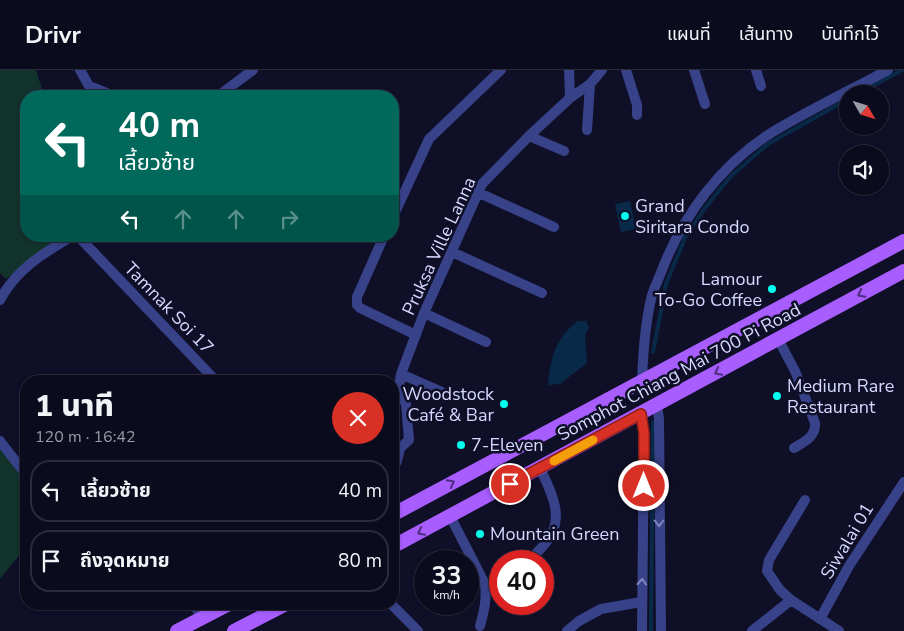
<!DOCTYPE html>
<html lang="th">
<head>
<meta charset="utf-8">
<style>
	:root { --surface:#0b0b1e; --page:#141427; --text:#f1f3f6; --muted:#9a9ba4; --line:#2b2b3c }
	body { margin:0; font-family:"Nunito Sans","Noto Sans Thai",sans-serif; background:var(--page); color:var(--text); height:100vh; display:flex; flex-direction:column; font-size:19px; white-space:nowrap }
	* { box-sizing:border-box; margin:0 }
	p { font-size:16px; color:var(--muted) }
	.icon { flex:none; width:28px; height:28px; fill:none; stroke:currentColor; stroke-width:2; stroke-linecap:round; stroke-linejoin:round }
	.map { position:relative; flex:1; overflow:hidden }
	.side { position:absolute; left:20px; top:305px; width:379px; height:235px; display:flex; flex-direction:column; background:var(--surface); border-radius:20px; box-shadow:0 1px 4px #0004,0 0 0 1px var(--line) }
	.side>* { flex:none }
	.banner { position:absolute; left:20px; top:20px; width:379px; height:152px; border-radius:20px; box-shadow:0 1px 4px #0004,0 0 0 1px var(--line); background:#00695c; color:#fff; overflow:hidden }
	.needle { width:32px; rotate:129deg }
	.fabs { position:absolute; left:839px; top:15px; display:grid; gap:10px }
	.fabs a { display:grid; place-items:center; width:50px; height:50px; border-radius:50%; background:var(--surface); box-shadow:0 1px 4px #0004,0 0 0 1px var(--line); font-size:25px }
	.speed { position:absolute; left:414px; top:480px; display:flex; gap:10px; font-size:25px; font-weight:700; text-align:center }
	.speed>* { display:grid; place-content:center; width:65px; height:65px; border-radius:50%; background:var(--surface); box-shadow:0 1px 4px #0004,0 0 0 1px var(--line); line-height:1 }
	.speed small { font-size:12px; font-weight:400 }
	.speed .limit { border:8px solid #d22; background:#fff; color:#111 }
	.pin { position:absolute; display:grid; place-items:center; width:42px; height:42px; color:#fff; margin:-21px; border:2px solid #fff; border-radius:50%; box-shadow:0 1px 5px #0007 }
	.me { position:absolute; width:55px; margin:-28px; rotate:0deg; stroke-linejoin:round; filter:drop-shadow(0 0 4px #0008) }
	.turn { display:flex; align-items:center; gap:18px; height:105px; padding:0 15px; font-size:22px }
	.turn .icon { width:65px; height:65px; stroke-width:2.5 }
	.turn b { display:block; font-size:35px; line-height:42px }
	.lanes { display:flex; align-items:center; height:48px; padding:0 15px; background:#0003; justify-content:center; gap:25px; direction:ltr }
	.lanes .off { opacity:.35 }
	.round { display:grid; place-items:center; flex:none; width:52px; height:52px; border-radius:26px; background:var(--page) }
	.summary { display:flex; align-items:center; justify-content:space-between; height:85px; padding:0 15px }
	h1 { font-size:30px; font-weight:800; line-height:38px }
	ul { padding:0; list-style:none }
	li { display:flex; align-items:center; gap:15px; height:62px; margin:0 10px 8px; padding:0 5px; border:2px solid var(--line); border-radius:20px }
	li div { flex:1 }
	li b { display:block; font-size:19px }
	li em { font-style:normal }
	header { display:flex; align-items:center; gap:30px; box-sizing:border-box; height:70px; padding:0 25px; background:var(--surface); border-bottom:1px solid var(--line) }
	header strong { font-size:24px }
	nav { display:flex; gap:28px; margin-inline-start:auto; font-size:18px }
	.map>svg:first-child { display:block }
	.green { fill:#11332c }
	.water { fill:#082a48 }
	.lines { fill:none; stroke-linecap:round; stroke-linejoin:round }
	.stream { stroke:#082a48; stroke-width:4 }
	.minor { stroke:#384289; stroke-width:10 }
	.tertiary { stroke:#384289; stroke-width:10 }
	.primary { stroke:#a85dff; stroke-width:14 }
	.oneway { stroke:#4c2e7e }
	.oneway2 { stroke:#7f86be }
	.route-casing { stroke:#8d1f18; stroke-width:12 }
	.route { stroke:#d93025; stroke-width:9 }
	.slow { stroke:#f59e0b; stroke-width:9 }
	.poi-dot { fill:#02ffee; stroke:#0f0f28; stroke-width:2 }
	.labels { text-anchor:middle; stroke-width:5; stroke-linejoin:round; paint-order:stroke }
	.poi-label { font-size:18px; fill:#d6d8ff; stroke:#0f0f28; text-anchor:start }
	.street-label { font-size:18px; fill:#d6d8ff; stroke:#0f0f28 }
</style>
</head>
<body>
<header>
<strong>Drivr</strong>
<nav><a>แผนที่</a><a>เส้นทาง</a><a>บันทึกไว้</a></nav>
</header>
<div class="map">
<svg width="904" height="561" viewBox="0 0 904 561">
	<rect width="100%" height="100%" fill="#0f0f28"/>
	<path class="green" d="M0,0H36L42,19L47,26H26V166H63L6,209L0,203Z
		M0,374L26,403V477L0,509Z"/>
	<path class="water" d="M630,131L636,159L621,162L615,134Z
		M578,251H586L589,258L585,265L587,293L560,314L548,315C550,289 556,267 578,251Z"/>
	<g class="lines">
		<path class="stream" d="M858,24L902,0
			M653,282L666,214L685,168L705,138L730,107L768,74L848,29
			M651,561L653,352"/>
		<path class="minor" d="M80,0L89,16L114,26
			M569,0L570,28
			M626,0L637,35V45
			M694,0L705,34
			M756,0L761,16
			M218,26L253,0
			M587,60L590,14
			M529,66L564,81
			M477,122L554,157
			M392,149L429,69L501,0
			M78,166L216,311
			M384,166L357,227V235L360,238L416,265
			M452,182L542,223
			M0,230C16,199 44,183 72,166
			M424,243L486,272
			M778,269L795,301L815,353C816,367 804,372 794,378
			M401,304L442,322
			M642,311C643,282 645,253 652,225C655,216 659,208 662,200C683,145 721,95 771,63C809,40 849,21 888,0
			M398,322L406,334L409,370L400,378
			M392,329L398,322L401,304L424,243L482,114L529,66L570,28L590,14L602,0
			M0,371L24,402
			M392,372L400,378
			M392,401L397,391L400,378
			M805,430L769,490L767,501L780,520L791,530L839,561
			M450,446L485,514C487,530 484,541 480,556
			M530,491C536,483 544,476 550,467C564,444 550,420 540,398
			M193,534L203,548
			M391,534L418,561
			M820,549L849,496L904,412
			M567,561L579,551L601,539L641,532
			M752,561L791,530"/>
		<path class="tertiary" d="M657,335L659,349L661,561
			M641,344L644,363L642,561"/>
		<path class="primary" d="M392,445L904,171
			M392,477L904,201
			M177,561L229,534
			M234,561L286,534"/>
	</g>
	<defs><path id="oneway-chevron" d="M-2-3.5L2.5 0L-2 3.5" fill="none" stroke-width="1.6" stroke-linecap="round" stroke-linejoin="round" transform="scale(1.25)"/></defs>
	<g class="oneway">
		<use href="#oneway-chevron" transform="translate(861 224) rotate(152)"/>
		<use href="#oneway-chevron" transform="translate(718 302) rotate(152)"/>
		<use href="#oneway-chevron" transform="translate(451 413) rotate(-28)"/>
		<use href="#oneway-chevron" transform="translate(421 462) rotate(152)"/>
	</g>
	<g class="oneway2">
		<use href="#oneway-chevron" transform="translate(659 453) rotate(90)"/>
		<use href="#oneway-chevron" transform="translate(642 512) rotate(-87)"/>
	</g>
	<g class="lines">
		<g class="route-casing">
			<path id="route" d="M510,414L641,344L644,363V416"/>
		</g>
		<use href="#route" class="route"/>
		<path class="slow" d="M554,391L593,370"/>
	</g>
	<g class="poi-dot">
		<circle cx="625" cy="146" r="5"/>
		<circle cx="772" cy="219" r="5"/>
		<circle cx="777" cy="326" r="5"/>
		<circle cx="504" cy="334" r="5"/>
		<circle cx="461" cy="375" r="5"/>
		<circle cx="480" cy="464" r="5"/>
	</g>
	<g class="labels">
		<g class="poi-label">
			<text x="635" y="142">Grand<tspan x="635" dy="21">Siritara Condo</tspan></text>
			<text x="762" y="215" text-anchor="end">Lamour<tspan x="762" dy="21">To-Go Coffee</tspan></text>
			<text x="787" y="322">Medium Rare<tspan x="787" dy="21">Restaurant</tspan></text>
			<text x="494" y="330" text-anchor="end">Woodstock<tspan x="494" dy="21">Café &amp; Bar</tspan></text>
			<text x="471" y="381">7-Eleven</text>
			<text x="490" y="470">Mountain Green</text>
		</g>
		<g class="street-label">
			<text transform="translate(439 176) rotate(-65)" y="6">Pruksa Ville Lanna</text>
			<text transform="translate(169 238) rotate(46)" y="6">Tamnak Soi 17</text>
			<text transform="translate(679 302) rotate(-28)" y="6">Somphot Chiang Mai 700 Pi Road</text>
			<text transform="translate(847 471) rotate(-59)" y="6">Siwalai 01</text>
		</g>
	</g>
</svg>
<div class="fabs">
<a><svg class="needle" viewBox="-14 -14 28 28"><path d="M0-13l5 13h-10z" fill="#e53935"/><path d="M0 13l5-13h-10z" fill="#9a9ba4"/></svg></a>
<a><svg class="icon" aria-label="sound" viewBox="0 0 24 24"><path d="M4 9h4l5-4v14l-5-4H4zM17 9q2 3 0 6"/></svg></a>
</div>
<div class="speed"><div>33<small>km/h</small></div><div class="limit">40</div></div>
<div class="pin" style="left:510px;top:414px;background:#d93025"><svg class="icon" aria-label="arrive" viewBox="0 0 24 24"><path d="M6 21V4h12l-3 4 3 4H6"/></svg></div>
<svg class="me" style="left:644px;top:416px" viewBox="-20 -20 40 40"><circle r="17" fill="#d93025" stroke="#fff" stroke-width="3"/><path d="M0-11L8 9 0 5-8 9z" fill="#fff"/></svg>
<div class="banner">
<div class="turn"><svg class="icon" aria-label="left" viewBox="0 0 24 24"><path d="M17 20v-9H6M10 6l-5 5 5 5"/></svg><div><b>40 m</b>เลี้ยวซ้าย</div></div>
<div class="lanes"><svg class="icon" aria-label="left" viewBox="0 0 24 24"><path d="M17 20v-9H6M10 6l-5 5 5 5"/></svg><svg class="icon off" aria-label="ahead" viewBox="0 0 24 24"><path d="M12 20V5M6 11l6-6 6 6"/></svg><svg class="icon off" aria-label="ahead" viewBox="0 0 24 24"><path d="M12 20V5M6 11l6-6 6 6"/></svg><svg class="icon off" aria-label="right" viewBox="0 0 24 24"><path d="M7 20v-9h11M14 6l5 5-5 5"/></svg></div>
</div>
<section class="side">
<div class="summary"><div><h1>1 นาที</h1><p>120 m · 16:42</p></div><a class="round" style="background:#d93025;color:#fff"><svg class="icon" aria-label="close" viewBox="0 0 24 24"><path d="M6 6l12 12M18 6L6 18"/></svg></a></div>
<ul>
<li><svg class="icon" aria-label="left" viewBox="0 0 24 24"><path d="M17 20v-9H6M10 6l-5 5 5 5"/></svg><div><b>เลี้ยวซ้าย</b></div><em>40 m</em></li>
<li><svg class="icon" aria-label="arrive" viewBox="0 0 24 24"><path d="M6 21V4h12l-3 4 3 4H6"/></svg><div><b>ถึงจุดหมาย</b></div><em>80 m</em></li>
</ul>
</section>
</div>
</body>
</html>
